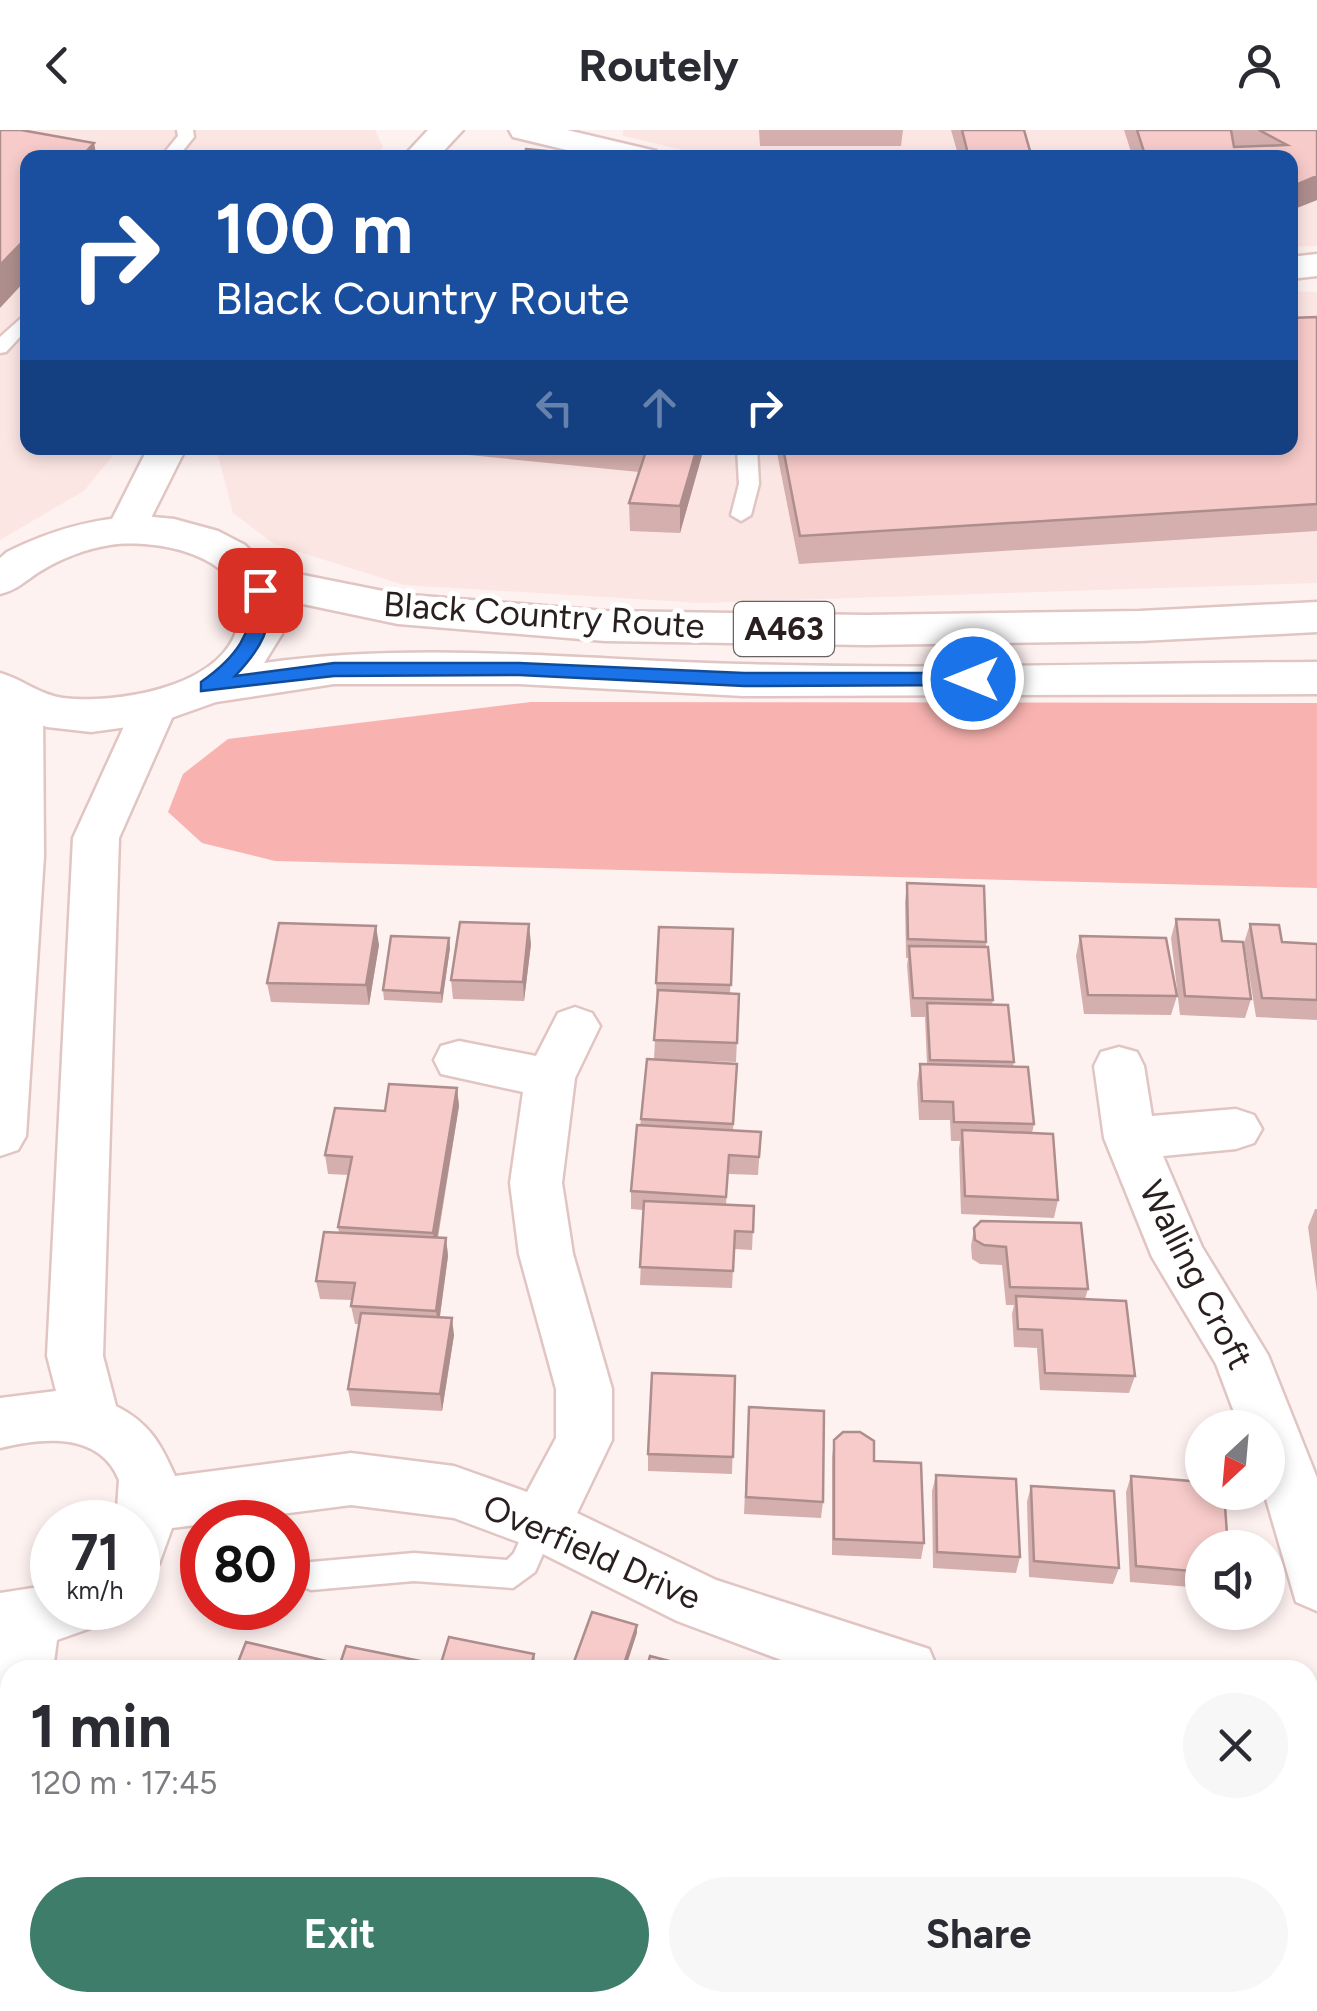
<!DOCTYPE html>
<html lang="en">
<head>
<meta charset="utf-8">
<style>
	:root { --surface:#fff; --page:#f7f7f7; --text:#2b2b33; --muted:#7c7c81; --accent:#3e7d6a }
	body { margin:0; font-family:Figtree,sans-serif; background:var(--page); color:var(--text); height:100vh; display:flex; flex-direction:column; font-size:38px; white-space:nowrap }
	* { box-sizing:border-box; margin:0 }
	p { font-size:32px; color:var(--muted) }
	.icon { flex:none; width:55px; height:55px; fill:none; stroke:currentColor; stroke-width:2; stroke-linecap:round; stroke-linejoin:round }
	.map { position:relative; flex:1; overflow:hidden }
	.side { position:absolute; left:0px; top:1530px; width:1318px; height:352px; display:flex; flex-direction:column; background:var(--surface); border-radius:30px 30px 0 0; box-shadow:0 5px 15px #0003 }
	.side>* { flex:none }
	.guide { position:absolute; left:20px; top:20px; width:1278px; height:305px; border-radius:20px; box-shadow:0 5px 15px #0003; background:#1a4fa0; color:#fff; overflow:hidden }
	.needle { width:65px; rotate:206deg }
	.buttons { position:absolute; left:1185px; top:1280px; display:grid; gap:20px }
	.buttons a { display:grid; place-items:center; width:100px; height:100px; border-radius:50%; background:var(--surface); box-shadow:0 5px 15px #0003; font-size:50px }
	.speed { position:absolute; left:30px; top:1370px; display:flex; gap:20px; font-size:50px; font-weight:700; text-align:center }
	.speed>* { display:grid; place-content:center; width:130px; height:130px; border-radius:50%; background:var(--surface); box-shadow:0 5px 15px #0003; line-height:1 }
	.speed small { font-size:25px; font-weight:400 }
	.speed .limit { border:15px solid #d22; background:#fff; color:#111 }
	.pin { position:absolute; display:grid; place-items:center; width:85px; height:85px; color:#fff; margin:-42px; border-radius:20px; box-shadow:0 5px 15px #0006 }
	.me { position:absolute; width:110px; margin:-55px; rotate:270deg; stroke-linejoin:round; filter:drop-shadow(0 0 8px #0008) }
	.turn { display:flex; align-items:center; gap:35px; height:210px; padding:0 30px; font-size:45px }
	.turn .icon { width:130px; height:130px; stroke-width:2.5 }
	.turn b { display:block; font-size:70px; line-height:85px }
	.lanes { display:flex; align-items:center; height:95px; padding:0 30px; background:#0003; justify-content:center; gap:50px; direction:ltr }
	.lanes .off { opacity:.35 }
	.round { display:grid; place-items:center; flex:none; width:105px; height:105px; border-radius:52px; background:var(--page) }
	.headline { display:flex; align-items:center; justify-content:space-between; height:170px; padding:0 30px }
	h1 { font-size:60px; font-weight:700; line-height:75px }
	.action { display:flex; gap:20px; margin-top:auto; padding:20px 30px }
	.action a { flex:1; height:115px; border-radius:60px; background:var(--accent); color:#fff; font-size:40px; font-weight:700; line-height:115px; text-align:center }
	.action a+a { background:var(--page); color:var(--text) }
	header { display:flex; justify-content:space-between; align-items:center; height:130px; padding:0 30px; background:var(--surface); font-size:45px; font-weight:700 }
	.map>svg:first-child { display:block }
	.built { fill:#fce6e4 }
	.green { fill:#f8b2af }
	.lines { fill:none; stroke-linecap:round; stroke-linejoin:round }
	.lane-casing { stroke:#e0c5c3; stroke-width:5 }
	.street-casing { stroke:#e0c5c3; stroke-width:5 }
	.highway-casing { stroke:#e0c5c3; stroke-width:5 }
	.lane { fill:#fff; fill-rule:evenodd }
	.street { fill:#fff; fill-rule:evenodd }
	.highway { fill:#fff; fill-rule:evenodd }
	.wall { fill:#d4afad }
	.shaded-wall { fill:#ad8e8d }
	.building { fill:#f7cbc9; stroke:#ad8e8d; stroke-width:2.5 }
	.route { fill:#1a73e8; stroke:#114b97; stroke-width:2.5 }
	.labels { text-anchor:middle; stroke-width:10; stroke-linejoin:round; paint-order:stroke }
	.shield { fill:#fff; stroke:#686262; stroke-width:2.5 }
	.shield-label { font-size:32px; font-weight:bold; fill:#281f1e }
	.street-label { font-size:35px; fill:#281f1e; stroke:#fff }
</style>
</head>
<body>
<header><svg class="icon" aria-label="back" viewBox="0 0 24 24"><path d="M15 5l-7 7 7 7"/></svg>Routely<svg class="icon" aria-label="person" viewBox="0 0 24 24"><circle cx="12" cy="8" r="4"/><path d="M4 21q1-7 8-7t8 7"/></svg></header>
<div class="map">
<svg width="1317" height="1881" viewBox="0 0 1317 1881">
	<rect width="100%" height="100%" fill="#fef2f1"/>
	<path class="built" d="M0,0H375L383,17L373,28H28V318H119L84,361L0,410Z
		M623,0H1317V116L1290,117V28H717L623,6Z
		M1290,161L1317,162V453L701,473L404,455L274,414L233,383L216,318H1290Z"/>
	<path class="green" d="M531,572L1317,573V758L275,731L202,713L168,682L183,644L228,609Z"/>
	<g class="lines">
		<g class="lane-casing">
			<path id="lane" d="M177,0H193L194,7L177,28H160L178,6Z
				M28,182V198L6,222L0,223V207Z
				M737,318H757L759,354L751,385L741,391L731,385L739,354Z
				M541,1381L551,1385L556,1394L535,1442L513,1458L414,1451L311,1460L301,1456L296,1446L301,1436L311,1432L414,1423L507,1430L514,1423L531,1385Z"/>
		</g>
		<g class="street-casing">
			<path id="street" d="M428,0H463L437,28H402Z
				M509,0H567L656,21L660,28H600L513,7Z
				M1317,124V146L1290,149V127Z
				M148,318H186L140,410L126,413L112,410L106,401Z
				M21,558L36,562L43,572L44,726L26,1006L18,1020L0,1026V571L6,562Z
				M154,564L169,569L176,579L119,708L103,1226L116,1276C149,1293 160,1312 175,1346L351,1323L454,1336L527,1362L556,1308V1259L519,1124L510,1053L523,962L441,944L434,930L441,916L459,911L536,926L558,883L575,877L592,883L600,896L575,948L562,1053L573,1124L612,1259V1310L577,1383L716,1450L929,1519L938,1540H812L784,1531L677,1491L521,1413L454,1388L351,1375L172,1398L159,1434L138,1442V1392H116L119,1350C99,1301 42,1308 0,1318V1268L56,1261L47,1226L73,708L132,579L139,569Z
				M1119,917L1137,922L1144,936L1152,986L1236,979L1254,985L1262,999L1254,1013L1236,1019L1163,1026L1202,1117L1268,1225L1317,1348V1481L1296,1472L1264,1362H1268V1298H1240L1216,1234L1152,1127L1104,1008L1094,936L1101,922Z
				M52,1455V1478H100L91,1498L57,1510L53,1540H10V1564L0,1561V1463Z
				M1308,1573L1317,1574V1634L1308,1633Z
				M10,1590V1719L0,1723V1594Z
				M465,1872H533L531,1881H463Z
				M1152,1872H1220L1222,1881H1154Z"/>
		</g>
		<g class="highway-casing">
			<path id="highway" d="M143,386L174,389L218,401L245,415L268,438L398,464L605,481L866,485L1140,481L1317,472V502L1140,511L866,515L605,511L398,494L284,470L282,504L264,533C422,511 582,530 741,534C932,540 1125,533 1317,532V564L743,566L519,554H334L216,572L157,593L91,602L47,597L0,580V543C22,549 40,565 63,568C114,574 210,559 234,507C268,431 163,407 110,415C85,419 60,429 39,442C25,451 17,460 0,464V428L7,422C51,400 94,388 143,386Z"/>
		</g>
		<use href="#lane" class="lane"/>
		<use href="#street" class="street"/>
		<use href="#highway" class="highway"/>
	</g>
	<path class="wall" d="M759,0H903L901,16H760Z
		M951,0H1024L1032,28H959Z
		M1124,0H1317V70L1290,80V28H1133Z
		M1317,187V401L799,434L776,318H1290Z
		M458,318H704L680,403L630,401L629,373L639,342L459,324Z
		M907,753L986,812V817L993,870L992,875L1014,932L1013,937L1034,994L1032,1003L1058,1070L1054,1088L961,1084L959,1019L960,1011H951L950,990H919L917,953L920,934L927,935L925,887H911L907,835L908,828H906L905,772Z
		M1176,789L1222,811L1251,869L1245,888L1180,885L1171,808Z
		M1250,794L1282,812L1317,814V890L1256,887L1244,813Z
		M733,799L730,863L739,864L736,932L654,929L657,872L656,853Z
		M1080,806L1177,866L1171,885L1084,884L1076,826Z
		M449,808L450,818L442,873L384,870L383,860Z
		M531,814L524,871L453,869L451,850Z
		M379,815L369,875L271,872L267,853Z
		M737,934L733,1000L761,1002L758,1045L728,1044L726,1075L754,1076L752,1120L734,1119L732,1158L640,1155L643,1080L631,1079V1061L641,989Z
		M457,958L459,976L438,1108H446L448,1126L440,1187L454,1205L442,1281L351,1276L348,1259L359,1194H355L351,1176L352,1170L320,1169L316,1151L339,1103L338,1097L349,1045L328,1044L325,1025L385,981Z
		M1315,1079H1317V1162L1308,1097Z
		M974,1098L1088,1159L1085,1169L1135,1246L1129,1263L1040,1260L1037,1218L1014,1217L1012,1184L1014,1175H1006L1002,1135L980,1134L972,1129L971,1116Z
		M735,1246L732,1344L648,1341V1324Z
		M749,1277L823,1372L821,1388L744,1384Z
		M834,1310L924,1413L921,1429L832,1425V1327Z
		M936,1345L1020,1427L1016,1443L933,1438L932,1361Z
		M1131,1346L1202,1418V1458L1130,1452L1126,1362Z
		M1031,1356L1119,1438L1113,1454L1029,1447L1027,1372Z
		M1308,1681L1317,1683V1772L1308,1771Z
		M694,1872H736L734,1881Z"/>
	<path class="shaded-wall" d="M94,13L97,28H80Z
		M1317,46V70L1292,80L1298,54Z
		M28,106V148L0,178V135Z
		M697,318H704L680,403V376Z
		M529,794L531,814L524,871L523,852Z
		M376,796L379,815L369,875L366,855Z
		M449,808L450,818L442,873L441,863Z
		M457,958L459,976L435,1121L433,1103Z
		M446,1108L448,1126L438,1199L436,1181Z
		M452,1188L454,1205L442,1281L440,1264Z
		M637,1495V1503L625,1540H622Z
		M534,1524L536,1540H530Z
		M369,1872H377L374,1881H367Z"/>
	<path class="building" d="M0,0H21L94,13L80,28H28V106L0,135Z
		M962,0H1024L1032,28H969Z
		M1137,0H1231L1234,17L1287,15L1259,0H1317V46L1298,54H1290V28H1146Z
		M526,19L620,28H523Z
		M1317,187V374L800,406L783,318H1290V188Z
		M647,318H697L680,376L629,373Z
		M907,753L984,756L986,812L908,809Z
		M1176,789L1219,790L1222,811L1243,812L1251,869L1185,866Z
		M460,792L529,794L523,852L451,850Z
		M279,793L376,796L366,855L267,853Z
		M1250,794L1279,795L1282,812L1317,814V870L1262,868Z
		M659,797L733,799L731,855L656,853Z
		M391,806L449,808L441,863L383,860Z
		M1080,806L1166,808L1177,866L1088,865Z
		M909,816L988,817L993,870L913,868Z
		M658,860L739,864L737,913L654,910Z
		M927,873L1008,875L1014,932L930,930Z
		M647,929L737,934L733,994L641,989Z
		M920,934L1028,937L1034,994L954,992L953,972L922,971Z
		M389,954L457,958L433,1103L338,1097L352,1027L325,1025L335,978L385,981Z
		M637,995L761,1002L759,1027L729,1025L726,1067L631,1061Z
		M962,1000L1053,1004L1058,1070L965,1066Z
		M644,1071L754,1076L753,1102L735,1101L733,1141L640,1137Z
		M981,1091L1081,1093L1088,1159L1010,1157L1006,1117L984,1115L975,1110L974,1098Z
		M324,1102L446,1108L436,1181L351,1176L355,1153L316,1151Z
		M1016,1166L1126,1171L1135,1246L1045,1243L1042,1200L1018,1199Z
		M361,1183L452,1188L440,1264L348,1259Z
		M652,1243L735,1246L733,1327L648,1324Z
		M749,1277L824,1281L823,1372L746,1367Z
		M843,1302H860L874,1311V1331L921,1333L924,1413L834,1409V1310Z
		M936,1345L1016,1349L1020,1427L937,1422Z
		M1131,1346L1202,1352V1362H1224L1228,1418H1202V1442L1136,1436Z
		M1031,1356L1114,1361L1119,1438L1034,1431Z
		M592,1482L637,1495L622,1540H571Z
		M449,1507L534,1524L530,1540H439Z
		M246,1512L330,1532L327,1540H235Z
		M346,1516L430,1533L428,1540H338Z
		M650,1526L704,1540H646Z
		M1308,1681L1317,1683V1757L1308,1756Z
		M245,1872H369L367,1881H242Z
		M625,1872H682L718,1881H623Z"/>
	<path class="route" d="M260,454L269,460C274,497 260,520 235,546L334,533H519L744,543H973L982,549L973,555L744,556L519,545L334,546L201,561V552C235,528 256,503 250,460Z"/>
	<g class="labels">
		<rect class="shield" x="734" y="472" width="100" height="54" rx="8"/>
		<g class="shield-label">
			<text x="784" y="510">A463</text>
		</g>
		<g class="street-label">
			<text transform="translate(544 485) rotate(4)" y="12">Black Country Route</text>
			<text transform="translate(1196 1145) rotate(63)" y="12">Walling Croft</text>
			<text transform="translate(592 1422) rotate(24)" y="12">Overfield Drive</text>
		</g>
	</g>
</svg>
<div class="buttons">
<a><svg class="needle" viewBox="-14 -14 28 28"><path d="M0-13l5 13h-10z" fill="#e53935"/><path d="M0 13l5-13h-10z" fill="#7c7c81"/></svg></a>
<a><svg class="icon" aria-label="sound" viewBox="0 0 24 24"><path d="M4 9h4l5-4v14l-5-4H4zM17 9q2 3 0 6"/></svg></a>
</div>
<div class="speed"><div>71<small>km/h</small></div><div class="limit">80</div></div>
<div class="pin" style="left:260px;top:460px;background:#d93025"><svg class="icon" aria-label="arrive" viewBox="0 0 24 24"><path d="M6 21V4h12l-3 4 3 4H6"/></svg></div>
<svg class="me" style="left:973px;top:549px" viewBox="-20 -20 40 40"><circle r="17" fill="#1a73e8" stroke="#fff" stroke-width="3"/><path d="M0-11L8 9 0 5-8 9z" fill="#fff"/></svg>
<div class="guide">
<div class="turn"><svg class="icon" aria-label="right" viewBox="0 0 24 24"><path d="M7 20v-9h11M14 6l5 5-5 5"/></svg><div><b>100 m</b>Black Country Route</div></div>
<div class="lanes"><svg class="icon off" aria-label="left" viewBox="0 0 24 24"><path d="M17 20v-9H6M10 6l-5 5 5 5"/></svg><svg class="icon off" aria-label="ahead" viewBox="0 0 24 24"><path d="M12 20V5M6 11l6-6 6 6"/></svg><svg class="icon" aria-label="right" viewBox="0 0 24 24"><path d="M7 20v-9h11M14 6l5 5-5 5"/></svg></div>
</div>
<section class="side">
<div class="headline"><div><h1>1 min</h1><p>120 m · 17:45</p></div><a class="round"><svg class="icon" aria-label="close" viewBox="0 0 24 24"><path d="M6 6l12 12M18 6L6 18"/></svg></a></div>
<div class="action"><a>Exit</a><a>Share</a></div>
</section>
</div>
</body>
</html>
